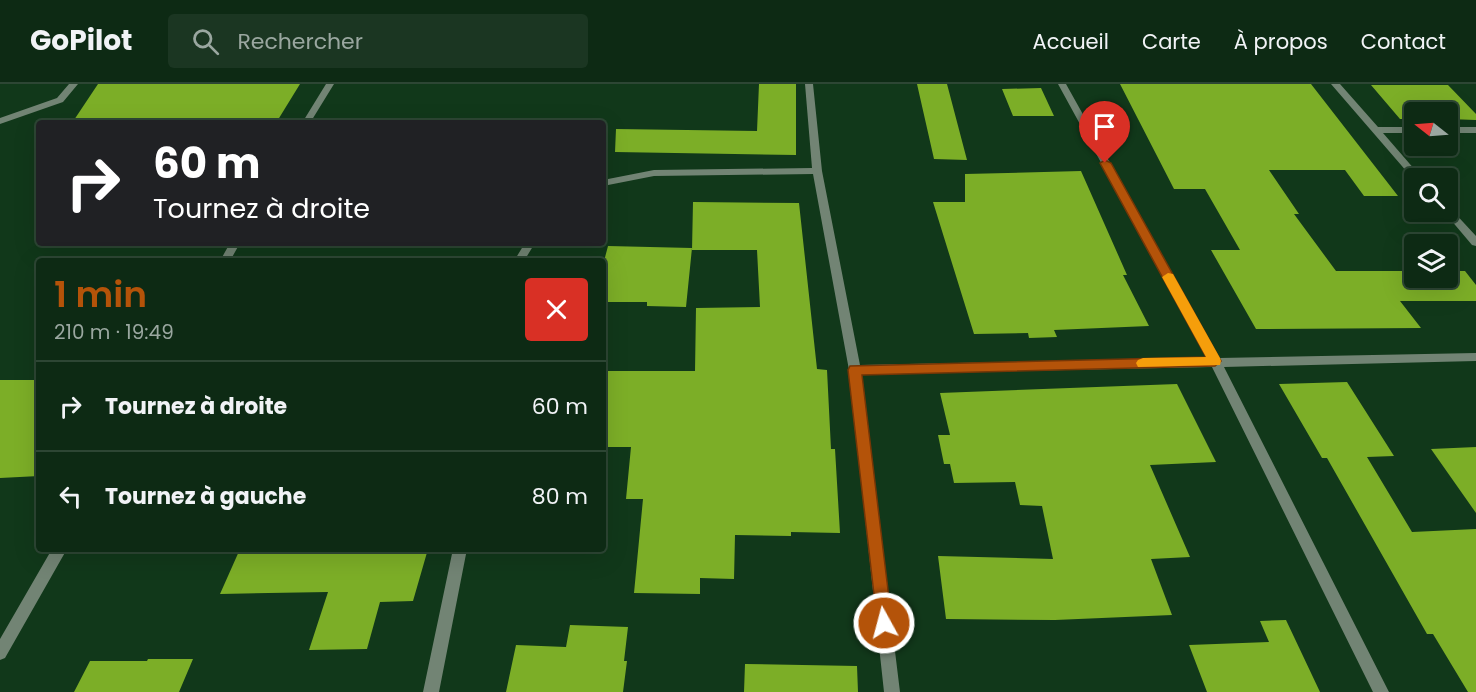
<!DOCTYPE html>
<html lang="fr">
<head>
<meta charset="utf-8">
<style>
	:root { --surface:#0d2a14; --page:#1b3622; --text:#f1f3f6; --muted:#9aa7a0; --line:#2d4634; --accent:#b45309 }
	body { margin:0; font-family:Poppins,sans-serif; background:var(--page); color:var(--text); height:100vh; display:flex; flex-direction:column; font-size:22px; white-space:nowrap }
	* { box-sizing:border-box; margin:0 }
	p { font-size:20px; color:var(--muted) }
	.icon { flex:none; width:33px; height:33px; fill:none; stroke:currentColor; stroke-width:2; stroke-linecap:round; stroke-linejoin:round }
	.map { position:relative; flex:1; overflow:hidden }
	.side { position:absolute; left:36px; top:174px; width:570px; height:294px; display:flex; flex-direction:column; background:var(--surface); border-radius:6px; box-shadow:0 6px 24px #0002,0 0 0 2px var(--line) }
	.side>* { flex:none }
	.hud { position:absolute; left:36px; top:36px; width:570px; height:126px; border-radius:6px; box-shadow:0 6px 24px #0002,0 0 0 2px var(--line); background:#202124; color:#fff; overflow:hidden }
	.needle { width:39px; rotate:287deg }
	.fabs { position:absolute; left:1404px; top:18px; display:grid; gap:12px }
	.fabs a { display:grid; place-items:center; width:54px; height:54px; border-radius:6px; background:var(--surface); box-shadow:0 6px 24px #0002,0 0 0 2px var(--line); font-size:30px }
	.pin { position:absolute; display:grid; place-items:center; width:51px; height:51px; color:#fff; margin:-62px -26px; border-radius:50% 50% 50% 0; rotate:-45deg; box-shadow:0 0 6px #0007 }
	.pin .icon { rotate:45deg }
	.me { position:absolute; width:66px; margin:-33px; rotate:353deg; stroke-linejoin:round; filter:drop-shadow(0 0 4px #0008) }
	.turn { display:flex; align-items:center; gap:21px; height:126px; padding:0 18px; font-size:27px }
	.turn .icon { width:78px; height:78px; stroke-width:2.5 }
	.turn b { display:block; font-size:42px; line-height:51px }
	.round { display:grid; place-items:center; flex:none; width:63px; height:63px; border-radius:6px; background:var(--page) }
	.summary { display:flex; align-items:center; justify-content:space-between; height:102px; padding:0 18px }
	h1 { font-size:36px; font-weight:600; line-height:45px; color:var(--accent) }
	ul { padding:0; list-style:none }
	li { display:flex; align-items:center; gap:18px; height:90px; padding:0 18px; border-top:2px solid var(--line) }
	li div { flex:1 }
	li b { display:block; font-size:22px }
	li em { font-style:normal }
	header { display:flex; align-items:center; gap:36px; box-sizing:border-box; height:84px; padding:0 30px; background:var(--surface); border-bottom:2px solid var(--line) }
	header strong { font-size:28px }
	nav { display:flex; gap:33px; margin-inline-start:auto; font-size:21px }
	.search { width:420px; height:54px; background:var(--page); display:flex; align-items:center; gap:15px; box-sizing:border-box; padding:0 21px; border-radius:6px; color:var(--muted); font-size:22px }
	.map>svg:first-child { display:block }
	.building { fill:#7cae27 }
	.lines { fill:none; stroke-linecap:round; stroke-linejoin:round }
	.minor { fill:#728474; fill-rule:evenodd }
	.route { fill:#b45309; stroke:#753606; stroke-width:1.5 }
	.slow { fill:#f59e0b }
</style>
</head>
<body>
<header>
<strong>GoPilot</strong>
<div class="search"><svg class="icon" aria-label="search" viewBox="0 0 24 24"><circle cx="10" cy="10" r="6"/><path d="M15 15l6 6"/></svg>Rechercher</div>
<nav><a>Accueil</a><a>Carte</a><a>À propos</a><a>Contact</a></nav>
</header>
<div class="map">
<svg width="1476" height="608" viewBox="0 0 1476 608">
	<rect width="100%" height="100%" fill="#11381a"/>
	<path class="building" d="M98,0H300L276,39H72Z
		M759,0H796V71L615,68L616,45L757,47Z
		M917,0H947L967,76L934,75Z
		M1120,0H1311L1398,112H1364L1345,86H1269L1299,130H1294L1336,187H1414V194H1448V187H1465L1476,201V217H1400L1421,244L1256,245L1211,166H1240L1205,105H1174Z
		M1371,1H1448L1476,30V36L1448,35V28H1414V35H1400Z
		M1041,4L1054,32H1013L1002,5Z
		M1081,87L1127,191H1123L1149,242L1054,246L1057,253L1029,254L1028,249L974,250L933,118H965V90Z
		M693,118L799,119L817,285L827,286L831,365H835L840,449L791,448V452L735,451L734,495L700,494V510L634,509L643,415H626L631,363H603V287H695L696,224L760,223L757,166H692Z
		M608,162L692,164L686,223L647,222V218H603V181Z
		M0,296H39V392L0,394Z
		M1347,298L1394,372L1367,373L1412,448L1476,445V608H1468L1433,550H1427L1327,374H1322L1279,300Z
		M1177,300L1216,378L1150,381L1190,473L1151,475L1172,531L1055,536L946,535L938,472L1053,475L1042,422L1020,421L1015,398L954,399L950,380H944L938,351H950L940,309Z
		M1476,363V429L1431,365Z
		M240,465H428L413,517L380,518L367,565L309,566L328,508L220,510Z
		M1286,536L1320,608H1207L1189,561L1269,558L1260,537Z
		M570,541L628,543L624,577H627L623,608H506L516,561L566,563Z
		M148,575H193L179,608H74L90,577H147Z
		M745,580L857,582L858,608H744Z"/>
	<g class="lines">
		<path class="minor" d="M69,0H78L63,18L0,40V34L57,14Z
			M326,0H334L310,39H302Z
			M805,0H813L822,87L860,281L1208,274L1058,0H1066L1219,274L1476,269V277L1224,283L1389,608H1373L1212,283L861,290L900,608H884L849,286L813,90L654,92L603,102V96L654,86L812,84Z
			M1331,0H1340L1378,43H1414V49H1383L1422,94L1414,96Z
			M1448,43H1476V49H1448Z
			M1448,124L1451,125L1476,152V162L1472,161L1445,129L1443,128H1448Z
			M230,159H240L230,177H220Z
			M525,159H535L524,177H514Z
			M52,465H67L5,574L0,576V555Z
			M453,465H467L439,608H423Z"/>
	</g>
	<path class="route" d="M1105,76L1111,79L1221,277L1215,282L862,291L892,539L890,545L884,547L878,545L848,286L850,282L1206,273L1100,79Z"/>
	<path class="slow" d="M1168,189L1173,190L1220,274L1221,277L1220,281L1138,283L1136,279L1138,276L1143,274L1206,273L1162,193Z"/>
</svg>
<div class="fabs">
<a><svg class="needle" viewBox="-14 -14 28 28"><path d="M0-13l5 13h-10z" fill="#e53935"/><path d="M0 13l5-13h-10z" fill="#9aa7a0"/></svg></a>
<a><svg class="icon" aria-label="search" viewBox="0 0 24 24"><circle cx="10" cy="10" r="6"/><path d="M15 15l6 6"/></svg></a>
<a><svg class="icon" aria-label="layers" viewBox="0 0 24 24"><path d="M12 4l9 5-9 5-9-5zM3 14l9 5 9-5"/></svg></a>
</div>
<div class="pin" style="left:1105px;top:79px;background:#d93025"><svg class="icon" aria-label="arrive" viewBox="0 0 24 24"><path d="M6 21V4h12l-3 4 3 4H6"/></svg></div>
<svg class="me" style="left:884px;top:539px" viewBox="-20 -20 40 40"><circle r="17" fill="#b45309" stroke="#fff" stroke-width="3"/><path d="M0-11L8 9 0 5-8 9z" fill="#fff"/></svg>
<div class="hud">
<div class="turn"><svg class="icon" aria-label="right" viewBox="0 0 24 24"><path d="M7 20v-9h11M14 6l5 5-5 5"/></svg><div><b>60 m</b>Tournez à droite</div></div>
</div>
<section class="side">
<div class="summary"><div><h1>1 min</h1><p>210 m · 19:49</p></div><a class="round" style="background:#d93025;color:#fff"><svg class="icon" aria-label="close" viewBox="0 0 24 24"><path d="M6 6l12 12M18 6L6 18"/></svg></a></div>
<ul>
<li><svg class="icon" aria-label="right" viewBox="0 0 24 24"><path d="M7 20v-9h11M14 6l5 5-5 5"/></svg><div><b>Tournez à droite</b></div><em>60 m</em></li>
<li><svg class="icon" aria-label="left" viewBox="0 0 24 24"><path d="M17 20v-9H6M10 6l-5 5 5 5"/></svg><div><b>Tournez à gauche</b></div><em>80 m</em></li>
</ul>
</section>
</div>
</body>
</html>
